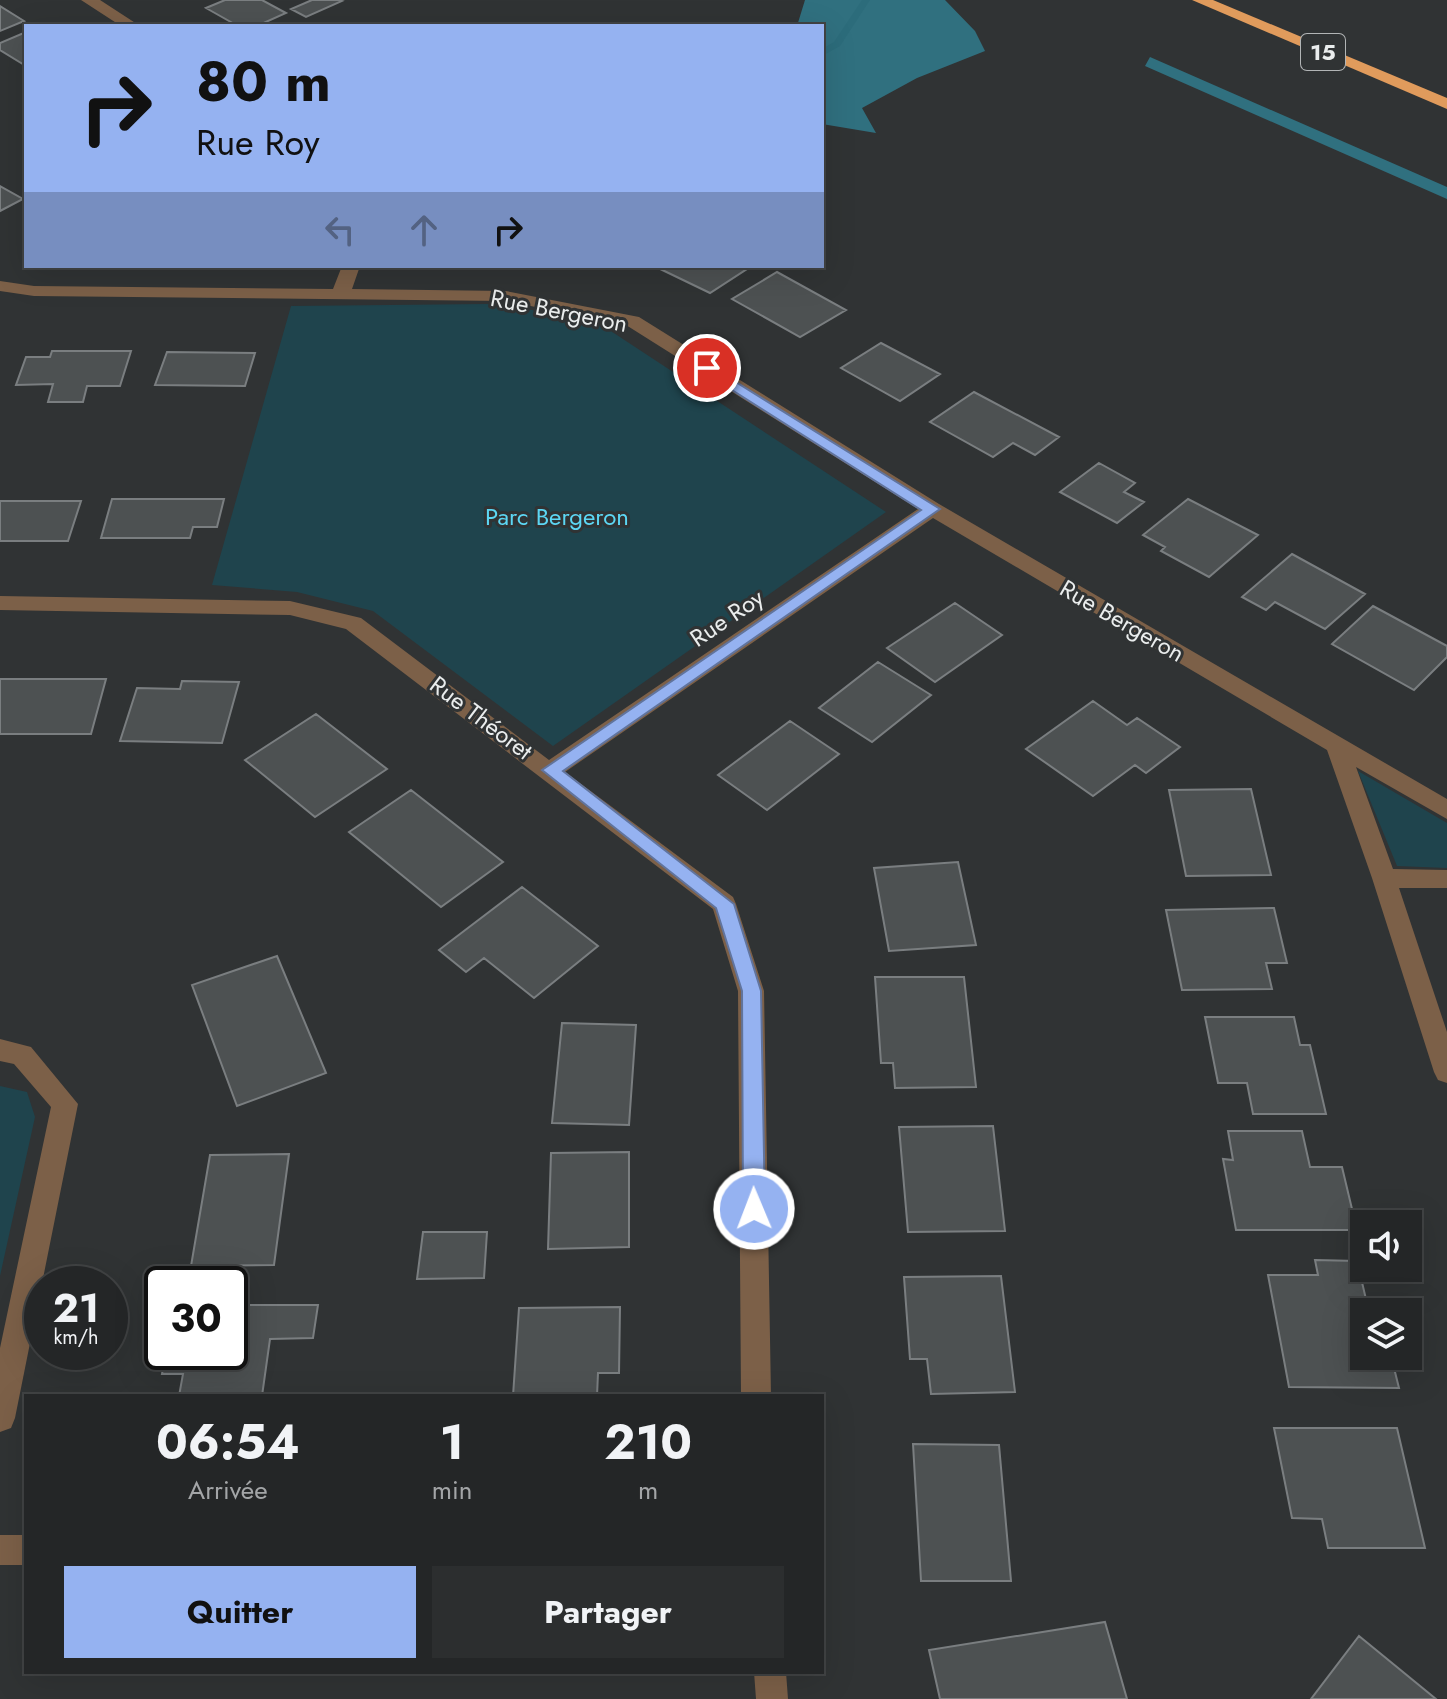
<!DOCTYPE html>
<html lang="fr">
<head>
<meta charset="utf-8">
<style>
	:root { --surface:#242627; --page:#2c2e2f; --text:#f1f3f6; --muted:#a3a5a7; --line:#414344; --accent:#95b2f1 }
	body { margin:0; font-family:Jost,sans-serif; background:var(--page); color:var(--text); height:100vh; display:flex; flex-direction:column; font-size:30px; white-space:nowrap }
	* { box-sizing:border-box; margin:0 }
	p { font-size:26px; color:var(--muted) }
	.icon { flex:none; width:44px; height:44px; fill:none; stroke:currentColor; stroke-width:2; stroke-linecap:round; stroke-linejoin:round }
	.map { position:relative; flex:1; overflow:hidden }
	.side { position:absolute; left:24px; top:1394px; width:800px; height:280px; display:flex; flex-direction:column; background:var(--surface); border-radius:0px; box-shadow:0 8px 32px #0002,0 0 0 2px var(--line) }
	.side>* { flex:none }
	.guide { position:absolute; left:24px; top:24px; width:800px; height:244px; border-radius:0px; box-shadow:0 8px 32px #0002,0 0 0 2px var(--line); background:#95b2f1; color:#111; overflow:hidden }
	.tools { position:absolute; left:1350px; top:1210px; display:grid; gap:16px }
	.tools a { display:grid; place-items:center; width:72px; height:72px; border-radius:0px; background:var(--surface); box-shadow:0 8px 32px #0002,0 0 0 2px var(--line); font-size:40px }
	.speed { position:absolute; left:24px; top:1266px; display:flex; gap:16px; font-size:40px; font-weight:700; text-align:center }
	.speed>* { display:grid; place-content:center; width:104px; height:104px; border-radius:50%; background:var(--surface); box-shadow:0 8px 32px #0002,0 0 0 2px var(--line); line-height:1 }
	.speed small { font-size:20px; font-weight:400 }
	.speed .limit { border:4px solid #111; border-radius:12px; background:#fff; color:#111 }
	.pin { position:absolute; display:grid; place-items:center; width:68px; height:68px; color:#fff; margin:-34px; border:4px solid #fff; border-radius:50%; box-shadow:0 2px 8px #0007 }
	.me { position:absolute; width:88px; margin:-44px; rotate:359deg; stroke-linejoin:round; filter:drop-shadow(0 0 6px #0008) }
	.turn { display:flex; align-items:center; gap:28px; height:168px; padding:0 40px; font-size:36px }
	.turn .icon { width:104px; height:104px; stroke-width:2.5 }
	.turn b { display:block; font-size:56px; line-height:68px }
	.lanes { display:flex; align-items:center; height:76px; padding:0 40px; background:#0003; justify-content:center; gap:40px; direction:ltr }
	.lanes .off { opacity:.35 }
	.eta { display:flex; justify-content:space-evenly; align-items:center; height:136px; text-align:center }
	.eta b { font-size:48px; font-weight:700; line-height:56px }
	.primary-button { display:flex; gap:16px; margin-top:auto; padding:16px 40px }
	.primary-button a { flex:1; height:92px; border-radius:0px; background:var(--accent); color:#111; font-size:32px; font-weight:700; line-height:92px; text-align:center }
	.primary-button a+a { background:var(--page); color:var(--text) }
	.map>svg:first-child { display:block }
	.green { fill:#1f444d }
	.forest { fill:#30707f }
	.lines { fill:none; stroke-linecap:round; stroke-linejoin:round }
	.stream { fill:#2c6c7b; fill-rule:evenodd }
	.building { fill:#4d5152; stroke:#7a7e80; stroke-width:2 }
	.street { fill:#7c6048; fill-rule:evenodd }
	.highway { fill:#e09b5c; fill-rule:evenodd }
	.route { fill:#95b2f1; stroke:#61749d; stroke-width:2 }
	.labels { text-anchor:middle; stroke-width:6; stroke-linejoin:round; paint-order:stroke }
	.shield { fill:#303334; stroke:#b2b5b6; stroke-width:2 }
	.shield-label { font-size:22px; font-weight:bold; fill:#eaeded }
	.street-label { font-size:24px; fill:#eaeded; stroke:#303334 }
	.park-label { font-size:24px; fill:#5cd7f4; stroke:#303334 }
</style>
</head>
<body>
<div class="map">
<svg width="1447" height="1699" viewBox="0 0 1447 1699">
	<rect width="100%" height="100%" fill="#303334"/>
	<path class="green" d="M487,304L591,318L886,512L553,746L373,611L297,592L212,585L291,306Z
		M1358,771L1447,823V868L1397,866Z
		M0,1086L27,1092L35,1117L0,1276Z"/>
	<path class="forest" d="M805,0H945L975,31L985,51L917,78L862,108L876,133L822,124V26H797Z
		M1150,57L1447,187V199L1145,66Z"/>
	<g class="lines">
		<path class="stream" d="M862,0H870L840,46L822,56V49L834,42Z"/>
	</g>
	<path class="building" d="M225,0H262L286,13L257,26H238L206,8Z
		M312,0H339L342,1L306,17L291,9Z
		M0,6L24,21L0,31Z
		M26,32V66L0,50V43Z
		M0,186L23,199L0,211Z
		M654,266H748L750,267L710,293Z
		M777,272L846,310L800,337L732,299Z
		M881,343L940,374L900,401L841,368Z
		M52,351H131L120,386H87L83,402H48L53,384L16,385L26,357H50Z
		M167,352L255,353L245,386L155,385Z
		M974,392L1059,437L1035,455L1013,443L993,457L930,422Z
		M1099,463L1135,483L1124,492L1144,502L1117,523L1060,492Z
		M112,499H224L217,527H193L190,538H101Z
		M1188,499L1258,535L1209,577L1161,551L1165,547L1143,535Z
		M0,501H81L68,541H0Z
		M1292,554L1365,594L1325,629L1275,602L1266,610L1242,597Z
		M955,603L1002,635L935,682L887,648Z
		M1373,606L1447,646V657L1414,690L1332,644Z
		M878,662L931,695L872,742L819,708Z
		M0,679H106L91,734H0Z
		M182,681L239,682L222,743L120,741L137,688L180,689Z
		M1093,701L1127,725L1137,718L1180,747L1146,773L1135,765L1093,796L1026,749Z
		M316,714L387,769L315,817L245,760Z
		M790,721L839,754L767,810L718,775Z
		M1251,789L1271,875L1186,876L1169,790Z
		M411,790L503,862L441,907L349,832Z
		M958,862L976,945L889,951L874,868Z
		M522,887L598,946L534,998L484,958L466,972L439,950Z
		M1274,908L1287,963H1266L1272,989L1182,990L1166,910Z
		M277,956L326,1073L237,1106L192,985Z
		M875,977H964L976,1087L895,1088L893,1063H881Z
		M1205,1017H1294L1300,1045H1310L1326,1114H1253L1247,1083H1218Z
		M562,1023L636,1025L629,1125L552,1123Z
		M993,1126L1005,1231L908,1232L899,1127Z
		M1228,1131H1302L1310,1167H1342L1357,1230H1236L1223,1159L1233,1160Z
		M629,1152V1247L548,1249L551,1153Z
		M289,1154L274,1265L191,1266L210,1155Z
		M423,1232H487L484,1278L417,1279Z
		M1315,1260L1357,1261L1369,1312H1364V1356H1391L1399,1388L1289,1387L1268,1275H1318Z
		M1001,1276L1015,1392L931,1394L927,1359H910L904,1277Z
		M230,1305H318L313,1338L270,1339L262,1396H179L183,1374H162L166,1352H230Z
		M620,1307L619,1373H598L597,1396H513L519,1308Z
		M1274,1428H1397L1425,1548H1328L1322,1519L1292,1518Z
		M913,1444L999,1445L1011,1581H921Z
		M1105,1622L1127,1699H940L929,1650Z
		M1359,1636L1436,1699H1311Z"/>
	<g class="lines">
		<path class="street" d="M81,0H100L140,26H121Z
			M342,266H360L352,289L506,291L639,317L939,504L1447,799V819L1356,767L1393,869L1447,870V888H1399L1447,1032V1083L1438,1080L1434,1072L1372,878L1327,750L933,518L565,772L733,897L736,904L764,991L771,1396H741L738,991L713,909L346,629L290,615L0,610V596L290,601L361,618L549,760L918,509L626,325L506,301L34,296L0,291V281L34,286L333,289Z
			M0,1039L31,1047L78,1104L15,1418L11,1428L0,1432V1348L51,1107L14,1064L0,1061Z
			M0,1535H26V1565H0Z
			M754,1672H786L788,1699H756Z"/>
		<path class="highway" d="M1192,0H1213L1447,98V109Z"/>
	</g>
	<path class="route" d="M707,364L940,509L563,771L734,904L761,991L765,1209L761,1216L754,1218L747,1216L743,1209L742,991L716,908L542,770L921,510L702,371L700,368Z"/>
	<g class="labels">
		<rect class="shield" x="1301" y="34" width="44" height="36" rx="6"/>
		<g class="shield-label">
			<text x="1323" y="60">15</text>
		</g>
		<g class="street-label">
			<text transform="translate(559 311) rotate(11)" y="8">Rue Bergeron</text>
			<text transform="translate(727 618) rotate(-34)" y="8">Rue Roy</text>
			<text transform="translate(1122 621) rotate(30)" y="8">Rue Bergeron</text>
			<text transform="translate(481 718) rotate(37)" y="8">Rue Théoret</text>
		</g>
		<g class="park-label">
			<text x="557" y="525">Parc Bergeron</text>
		</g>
	</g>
</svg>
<div class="tools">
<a><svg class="icon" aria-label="sound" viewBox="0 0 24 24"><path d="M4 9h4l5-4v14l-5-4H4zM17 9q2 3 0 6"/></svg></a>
<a><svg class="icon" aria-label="layers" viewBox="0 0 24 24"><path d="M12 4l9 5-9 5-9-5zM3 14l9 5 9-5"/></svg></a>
</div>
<div class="speed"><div>21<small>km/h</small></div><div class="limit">30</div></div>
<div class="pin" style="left:707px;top:368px;background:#d93025"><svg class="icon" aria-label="arrive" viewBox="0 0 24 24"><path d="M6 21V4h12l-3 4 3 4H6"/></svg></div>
<svg class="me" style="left:754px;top:1209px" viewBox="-20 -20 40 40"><circle r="17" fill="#95b2f1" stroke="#fff" stroke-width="3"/><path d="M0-11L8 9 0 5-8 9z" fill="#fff"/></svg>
<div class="guide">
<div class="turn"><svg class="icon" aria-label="right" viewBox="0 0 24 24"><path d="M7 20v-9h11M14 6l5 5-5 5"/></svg><div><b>80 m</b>Rue Roy</div></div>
<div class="lanes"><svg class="icon off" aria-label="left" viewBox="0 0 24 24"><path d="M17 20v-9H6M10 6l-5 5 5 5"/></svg><svg class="icon off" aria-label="ahead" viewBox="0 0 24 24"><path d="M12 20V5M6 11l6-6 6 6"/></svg><svg class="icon" aria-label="right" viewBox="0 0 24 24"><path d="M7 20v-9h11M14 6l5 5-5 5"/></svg></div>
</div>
<section class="side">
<div class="eta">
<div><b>06:54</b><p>Arrivée</p></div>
<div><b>1</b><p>min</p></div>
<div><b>210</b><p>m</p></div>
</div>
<div class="primary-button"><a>Quitter</a><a>Partager</a></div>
</section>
</div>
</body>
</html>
